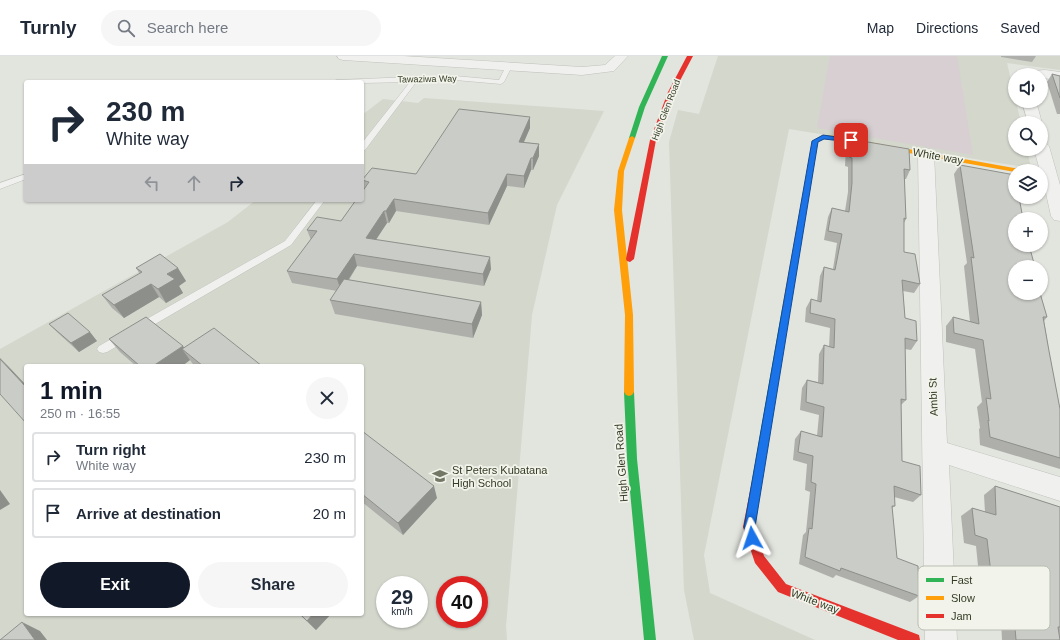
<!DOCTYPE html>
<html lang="en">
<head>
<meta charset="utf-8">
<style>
	:root { --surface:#fff; --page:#f6f6f7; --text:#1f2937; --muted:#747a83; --line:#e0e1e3; --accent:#111827 }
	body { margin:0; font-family:Arial,sans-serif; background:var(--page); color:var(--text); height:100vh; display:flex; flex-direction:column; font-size:15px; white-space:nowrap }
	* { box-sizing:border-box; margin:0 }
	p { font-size:13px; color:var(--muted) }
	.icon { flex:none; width:22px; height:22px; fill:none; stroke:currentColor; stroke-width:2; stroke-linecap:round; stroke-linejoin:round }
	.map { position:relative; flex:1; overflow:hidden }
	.side { position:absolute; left:24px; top:308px; width:340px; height:252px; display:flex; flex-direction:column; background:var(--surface); border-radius:4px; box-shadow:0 1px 3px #0004 }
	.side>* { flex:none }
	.top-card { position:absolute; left:24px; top:24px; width:340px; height:122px; border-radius:4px; box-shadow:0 1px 3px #0004; background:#fff; color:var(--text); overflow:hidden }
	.tools { position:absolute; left:1008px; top:12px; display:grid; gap:8px }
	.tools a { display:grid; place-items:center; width:40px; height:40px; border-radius:50%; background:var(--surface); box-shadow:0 1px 3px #0004; font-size:20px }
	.speed { position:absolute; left:376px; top:520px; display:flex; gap:8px; font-size:20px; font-weight:700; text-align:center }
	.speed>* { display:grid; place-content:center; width:52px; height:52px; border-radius:50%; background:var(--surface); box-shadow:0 1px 3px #0004; line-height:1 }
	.speed small { font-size:10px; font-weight:400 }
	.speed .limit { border:6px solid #d22; background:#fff; color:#111 }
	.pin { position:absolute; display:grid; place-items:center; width:34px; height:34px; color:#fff; margin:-17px; border-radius:8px; box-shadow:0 2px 6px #0006 }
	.me { position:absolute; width:44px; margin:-22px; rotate:355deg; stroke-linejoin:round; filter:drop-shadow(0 0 3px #0008) }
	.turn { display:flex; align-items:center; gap:14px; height:84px; padding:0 16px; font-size:18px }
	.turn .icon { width:52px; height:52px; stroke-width:2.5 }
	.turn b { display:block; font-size:28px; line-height:34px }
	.lanes { display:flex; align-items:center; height:38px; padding:0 16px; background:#0003; justify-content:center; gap:20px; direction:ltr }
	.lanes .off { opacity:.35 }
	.round { display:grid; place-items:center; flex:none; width:42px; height:42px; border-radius:21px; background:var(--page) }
	.summary { display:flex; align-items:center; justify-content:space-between; height:68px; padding:0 16px }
	h1 { font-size:24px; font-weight:600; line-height:30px; color:var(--accent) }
	.button { display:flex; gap:8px; margin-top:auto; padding:8px 16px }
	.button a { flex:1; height:46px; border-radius:24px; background:var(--accent); color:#fff; font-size:16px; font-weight:600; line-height:46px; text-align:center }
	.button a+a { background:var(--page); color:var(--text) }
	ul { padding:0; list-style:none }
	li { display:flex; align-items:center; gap:12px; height:50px; margin:0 8px 6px; padding:0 8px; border:2px solid var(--line); border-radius:4px }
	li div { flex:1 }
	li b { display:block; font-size:15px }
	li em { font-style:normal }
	header { display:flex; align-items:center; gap:24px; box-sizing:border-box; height:56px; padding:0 20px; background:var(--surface); border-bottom:1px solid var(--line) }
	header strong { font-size:19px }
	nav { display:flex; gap:22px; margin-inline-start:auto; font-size:14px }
	.search { width:280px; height:36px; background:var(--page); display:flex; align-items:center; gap:10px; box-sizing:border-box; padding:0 14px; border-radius:22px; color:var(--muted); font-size:15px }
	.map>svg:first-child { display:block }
	.built { fill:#d3d7cc; fill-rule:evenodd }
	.green { fill:#d8cfd2 }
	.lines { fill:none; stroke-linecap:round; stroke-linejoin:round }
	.lane-casing { stroke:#c0c2bd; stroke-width:1 }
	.street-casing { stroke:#c0c2bd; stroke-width:1 }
	.lane { fill:#f0f0ee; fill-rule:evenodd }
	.street { fill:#f0f0ee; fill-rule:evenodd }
	.fast { fill:#30b455; fill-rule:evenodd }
	.slow { fill:#ff9f0a; fill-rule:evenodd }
	.jam { fill:#e5322d; fill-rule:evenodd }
	.wall { fill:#aeafab }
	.shaded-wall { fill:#8d8f8b }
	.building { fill:#caccc7; stroke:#8d8f8b }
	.route { fill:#1a73e8; stroke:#114b97 }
	.labels { text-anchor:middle; stroke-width:3.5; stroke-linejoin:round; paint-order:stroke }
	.far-street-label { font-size:9px; fill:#353c26; stroke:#f2f4eb }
	.street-label { font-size:11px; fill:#353c26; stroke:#f2f4eb }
	.poi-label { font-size:11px; fill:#353c26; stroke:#f2f4eb; text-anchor:start }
	.key { fill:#f2f4eb; stroke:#b9bdb0; stroke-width:1 }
	.key-label { font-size:11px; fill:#353c26 }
</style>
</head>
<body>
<header>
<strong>Turnly</strong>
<div class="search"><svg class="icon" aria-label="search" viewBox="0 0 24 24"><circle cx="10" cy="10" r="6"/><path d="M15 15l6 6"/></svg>Search here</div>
<nav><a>Map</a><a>Directions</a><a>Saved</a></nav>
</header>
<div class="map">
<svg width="1060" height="584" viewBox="0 0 1060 584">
	<rect width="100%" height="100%" fill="#e2e4de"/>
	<path class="built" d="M718,0H1060V14L1007,7L1021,67H1015V93H1027L1031,112L789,73L704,499L710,537L815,584H694L684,534L669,86L678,54L699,58Z
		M424,42L604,55L557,149L532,259L506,570L507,584H0V293L228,166L256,144H362V59L383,43L418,47ZM26,310H362V558H26ZM385,529H419V563H385ZM445,529H479V563H445Z"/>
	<path class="green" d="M830,0H957L973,99L817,72Z"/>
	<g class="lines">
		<g class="lane-casing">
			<path id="lane" d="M508,10L511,12L504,26L501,28L455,24L417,25L365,94H362V87L410,26L362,27L333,26L336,24L413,21L416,20L419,21L455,20L499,24L505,12Z
				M26,118V123L0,133V127Z
				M317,144H325L291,189L107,296L103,297L99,296L97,293L99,290L285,185Z"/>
		</g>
		<g class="street-casing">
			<path id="street" d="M337,0H403L582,11L605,9L615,0H628L614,15L582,19L343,4L339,3Z
				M1045,14L1060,16V24L1041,22V19H1020L1022,16Z
				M1022,45H1036L1042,67L1041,69V67H1028Z
				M1041,85L1046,87L1049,90L1060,129V165L1054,164L1051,160L1041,115H1040L1034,93H1041Z
				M926,92L932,94L934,97L947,387L1060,421V445L949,409L957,584H925L918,97L920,94Z"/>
		</g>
		<use href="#lane" class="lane"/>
		<use href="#street" class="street"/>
		<path class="fast" d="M662,0H668L645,51L635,82L630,83L629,82L639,51Z
			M786,250L790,253L761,430L760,433L756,435L752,433L751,430L782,253Z
			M629,332L632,333L634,336L637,403L656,584H644L627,403L624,336L626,333Z"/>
		<path class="slow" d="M823,79L836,80L1019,113L1022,115H1015V116L836,84L824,83L818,86L790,253L786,256L782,253L812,85Z
			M632,80L635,82L624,115L622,154L633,259L634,336L632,339L629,340L626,339L624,336L625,259L614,154L618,115L629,82Z"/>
		<path class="jam" d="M687,0H693L674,36L656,84L634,203L630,206L627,205L626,203L650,84L668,36Z
			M756,425L760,427L761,430L755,471L764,500L786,528L919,579L920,584H898L778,536L755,507L743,471L751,430L752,427Z"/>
	</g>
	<path class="wall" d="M1001,0H1036L1032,6L1001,1Z
		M1052,18L1060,20V58H1057L1047,26Z
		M530,72L524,86L539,88V100L533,114H531L524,132L507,130L489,169L396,155L389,167H387L376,184L491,213L484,230L357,210L349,224L481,246L482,259L473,282L335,258L330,244L337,235L292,227L287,215L311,184L307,174L341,165L364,133L362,124L416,118Z
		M850,83L910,114L906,123H904L906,163L904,167V196L920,228L914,237L903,235L905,262L917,285L911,294L905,293L906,344L901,349L902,405L921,439L913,446L894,441L895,450L892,452L897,502L919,540L910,546L836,519L833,522L799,508L803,479L806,476L810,436L805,434L807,408L793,404L795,383L801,375L817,380L819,359L800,354L802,332L807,324L818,326L819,298L824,289L829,291L830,272L805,266L806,252L811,243L817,245L820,220L824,211L833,213L837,187L824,184L828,161L832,152L845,155L848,136V111L845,110L846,92Z
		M960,109L1015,211L1047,261L1044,265L1049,295L1060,353V413L980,389L979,373L980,372L977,351L982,346L975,293L946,286V270L953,261L970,266L964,210L967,207L954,118Z
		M136,212L186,225L179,230L183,237L166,247L159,241L124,262L112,252L102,239L140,218Z
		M49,268L97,285L79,296L58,277Z
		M109,283L183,290L184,292L262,310H195L192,307L190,304L182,310H136L120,296Z
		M362,375L437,442L403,479L362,446Z
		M995,430L1060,451V584H1002L1001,565L983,559L976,490L964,487L961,460L972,452L985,456L984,439Z
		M299,558H331L316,574Z"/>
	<path class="shaded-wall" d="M530,61V72L519,97V86Z
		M539,88V100L533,114V102Z
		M531,102V114L524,132V120Z
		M507,118V130L489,169L488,157Z
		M394,143L396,155L389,167L386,155Z
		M384,155L387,167L369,194L366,182Z
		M354,198L357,210L341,235L337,223Z
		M490,201L491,213L484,230L483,218Z
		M178,212L186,225L179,230L183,237L166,247L158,233L167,218Z
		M151,228L159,241L124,262L114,249Z
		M481,246L482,259L473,282L472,268Z
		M90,276L97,285L79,296L71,287Z
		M183,290L187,297L182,293L190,304L182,310H153Z
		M0,302L8,310L26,329V331L0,303Z
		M434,430L437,442L403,479L398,467Z
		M0,434L10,448L0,454Z
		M313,558H331L316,574L307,565Z
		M22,566L40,575L47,584H35Z"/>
	<path class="building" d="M1052,18L1060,20V42Z
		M459,53L530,61L519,86L539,88L533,102H531L524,120L507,118L488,157L394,143L386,155H384L366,182L490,201L483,218L354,198L337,223L287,215L317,175L307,174L317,161L341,165L356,144H362V136L369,126L362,124L372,112L416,118Z
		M850,83L909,93L910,114L904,113L906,163L904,162V196L915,198L920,228L902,224L905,262L916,265L917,285L905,282L906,344L901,343L902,405L920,410L921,439L894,430L895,450H892L897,502L918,510L919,540L841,512L840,515L805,501L809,472L812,473L816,428L811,426L813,400L798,396L801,375L822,381L824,351L806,346L807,324L823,328L824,289L834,292L835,263L810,257L811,243L821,246L824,211L835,214L842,178L828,175L832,152L849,156L852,127V102L849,101Z
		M960,109L1015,119V141H1019L1023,163H1015V189H1029L1035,211H1015V237H1040L1047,261H1043L1049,295L1060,353V402L990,381L988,364L989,365L986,342L991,343L983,284L954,277L953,261L979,268L971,201L974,202Z
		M160,198L178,212L167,218L175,223L158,233L151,228L114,249L102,239L142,216L136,212Z
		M344,223L481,246L472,268L330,244Z
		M68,257L90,276L71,287L49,268Z
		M146,261L183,290L153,310H140L109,283Z
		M214,272L262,310H203L182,293Z
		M0,303L26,331V367L0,338Z
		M362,375L434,430L398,467L362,438Z
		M995,430L1060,451V571H1058L1060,584H1016L1014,559L995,552L987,483L975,479L972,452L996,459Z
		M300,558H313L307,565Z
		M22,566L35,584H0Z"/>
	<path class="route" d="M823,79L851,83L855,84L851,86L824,83L818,86L755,471L758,482L757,485L752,487L748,485L744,471L812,85Z"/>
	<defs>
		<g id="school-bare" transform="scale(1.2)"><path d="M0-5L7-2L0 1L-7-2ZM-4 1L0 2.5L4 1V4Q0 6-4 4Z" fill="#727766" stroke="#f2f4eb" stroke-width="2.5" paint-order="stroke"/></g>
	</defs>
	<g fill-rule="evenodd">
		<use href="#school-bare" x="440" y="420"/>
	</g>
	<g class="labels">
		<g class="far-street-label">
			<text transform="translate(427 23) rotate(-1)" y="3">Tawaziwa Way</text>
			<text transform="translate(666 54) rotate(-69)" y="3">High Glen Road</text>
		</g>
		<g class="street-label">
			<text transform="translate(938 100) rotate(10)" y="4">White way</text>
			<text transform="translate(933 341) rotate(-92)" y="4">Ambi St</text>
			<text transform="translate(621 407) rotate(-94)" y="4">High Glen Road</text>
			<text transform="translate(815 545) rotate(21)" y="4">White way</text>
		</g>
		<g class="poi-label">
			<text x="452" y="418">St Peters Kubatana<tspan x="452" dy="13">High School</tspan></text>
		</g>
	</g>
	<rect x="918" y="510" width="132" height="64" rx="6" class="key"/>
	<rect x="926" y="522" width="18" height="4" fill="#30b455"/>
	<rect x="926" y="540" width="18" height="4" fill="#ff9f0a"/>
	<rect x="926" y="558" width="18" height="4" fill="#e5322d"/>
	<g class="key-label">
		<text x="951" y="528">Fast</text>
		<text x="951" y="546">Slow</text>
		<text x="951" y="564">Jam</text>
	</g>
</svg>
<div class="tools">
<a><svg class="icon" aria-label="sound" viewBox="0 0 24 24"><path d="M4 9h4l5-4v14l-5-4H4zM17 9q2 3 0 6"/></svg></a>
<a><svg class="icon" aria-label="search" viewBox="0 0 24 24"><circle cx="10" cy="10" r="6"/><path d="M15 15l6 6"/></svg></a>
<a><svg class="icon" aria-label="layers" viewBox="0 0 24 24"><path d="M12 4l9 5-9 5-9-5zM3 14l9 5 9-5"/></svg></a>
<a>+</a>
<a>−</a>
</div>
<div class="speed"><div>29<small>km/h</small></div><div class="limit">40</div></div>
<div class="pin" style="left:851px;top:84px;background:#d93025"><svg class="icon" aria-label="arrive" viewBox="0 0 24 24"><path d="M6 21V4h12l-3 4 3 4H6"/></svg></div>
<svg class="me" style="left:752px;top:482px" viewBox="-20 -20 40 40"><path d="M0-17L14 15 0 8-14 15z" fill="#1a73e8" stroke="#fff" stroke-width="4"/></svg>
<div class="top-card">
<div class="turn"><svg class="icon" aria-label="right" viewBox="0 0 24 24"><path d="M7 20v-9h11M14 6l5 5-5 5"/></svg><div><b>230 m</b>White way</div></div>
<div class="lanes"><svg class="icon off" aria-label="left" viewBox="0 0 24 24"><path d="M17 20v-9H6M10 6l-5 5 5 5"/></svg><svg class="icon off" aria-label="ahead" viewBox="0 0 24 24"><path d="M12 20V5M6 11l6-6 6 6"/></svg><svg class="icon" aria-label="right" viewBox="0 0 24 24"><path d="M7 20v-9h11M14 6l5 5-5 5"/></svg></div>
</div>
<section class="side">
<div class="summary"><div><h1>1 min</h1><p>250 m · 16:55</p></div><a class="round"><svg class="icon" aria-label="close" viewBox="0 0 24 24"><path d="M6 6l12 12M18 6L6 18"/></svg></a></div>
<ul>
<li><svg class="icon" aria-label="right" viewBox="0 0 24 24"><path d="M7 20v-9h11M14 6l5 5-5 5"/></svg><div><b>Turn right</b><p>White way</p></div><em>230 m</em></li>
<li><svg class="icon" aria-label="arrive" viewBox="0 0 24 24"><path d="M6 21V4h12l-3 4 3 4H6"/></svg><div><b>Arrive at destination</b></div><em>20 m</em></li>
</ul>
<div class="button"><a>Exit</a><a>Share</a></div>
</section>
</div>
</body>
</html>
